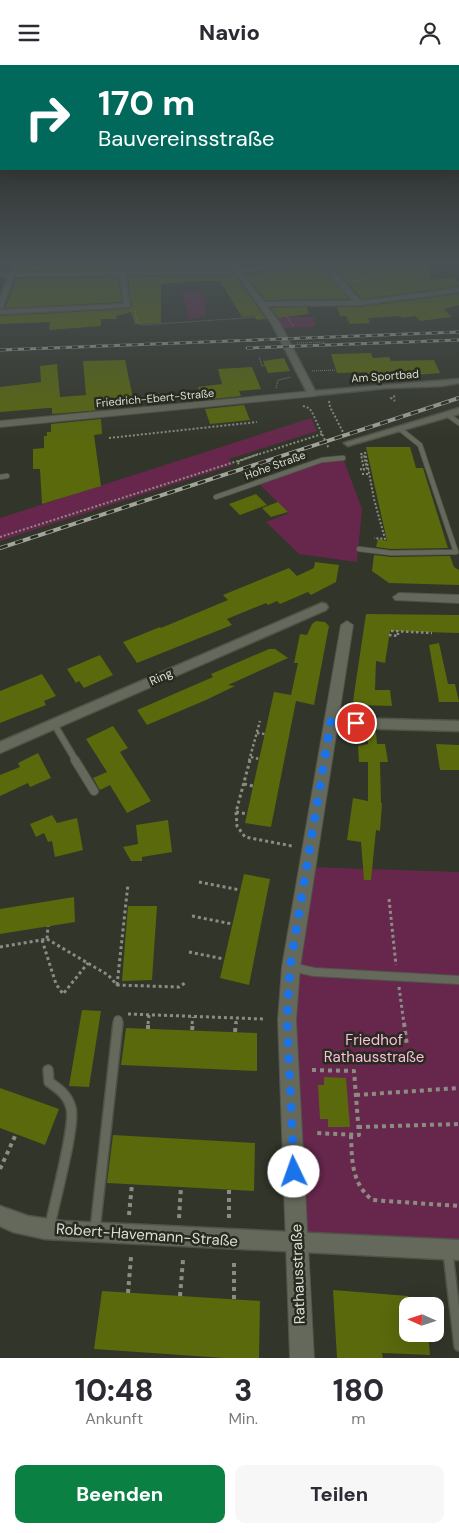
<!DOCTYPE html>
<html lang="de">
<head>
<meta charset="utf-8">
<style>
	:root { --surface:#fff; --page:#f7f7f7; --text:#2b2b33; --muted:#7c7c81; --accent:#0b8043 }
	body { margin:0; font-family:"DM Sans",sans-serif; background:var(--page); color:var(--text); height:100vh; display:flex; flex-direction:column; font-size:19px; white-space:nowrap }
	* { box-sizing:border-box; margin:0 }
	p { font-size:16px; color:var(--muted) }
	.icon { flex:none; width:28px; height:28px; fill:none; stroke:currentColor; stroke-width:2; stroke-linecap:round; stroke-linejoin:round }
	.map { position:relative; height:1293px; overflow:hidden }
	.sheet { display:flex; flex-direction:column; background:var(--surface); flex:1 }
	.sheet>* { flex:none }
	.hud { position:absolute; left:0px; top:0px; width:460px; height:105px; box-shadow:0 5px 20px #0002; background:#00695c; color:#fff; overflow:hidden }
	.needle { width:32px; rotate:273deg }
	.controls { position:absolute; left:399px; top:1232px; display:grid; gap:10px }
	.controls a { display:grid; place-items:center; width:45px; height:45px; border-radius:10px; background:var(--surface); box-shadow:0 5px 20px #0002; font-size:25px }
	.pin { position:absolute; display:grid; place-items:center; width:42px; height:42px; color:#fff; margin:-21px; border:2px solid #fff; border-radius:50%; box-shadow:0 1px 5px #0007 }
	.me { position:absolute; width:55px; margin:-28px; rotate:357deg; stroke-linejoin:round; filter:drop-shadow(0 0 4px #0008) }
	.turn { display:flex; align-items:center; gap:18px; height:105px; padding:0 15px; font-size:22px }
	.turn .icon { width:65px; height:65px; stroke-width:2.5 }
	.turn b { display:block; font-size:35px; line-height:42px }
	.eta { display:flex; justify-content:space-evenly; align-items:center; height:85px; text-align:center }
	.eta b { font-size:30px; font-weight:800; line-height:35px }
	.action { display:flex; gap:10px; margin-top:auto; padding:10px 15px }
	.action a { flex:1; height:58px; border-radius:10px; background:var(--accent); color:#fff; font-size:20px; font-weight:800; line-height:58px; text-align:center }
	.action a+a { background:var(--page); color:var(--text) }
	header { display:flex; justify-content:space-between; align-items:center; height:65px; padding:0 15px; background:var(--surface); font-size:22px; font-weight:800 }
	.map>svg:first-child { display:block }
	.green { fill:#67274c }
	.building { fill:#59690b }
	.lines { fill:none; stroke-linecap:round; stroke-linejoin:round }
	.service-far3-casing { stroke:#505349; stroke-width:6 }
	.service-far2-casing { stroke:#505349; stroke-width:8 }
	.service-far1-casing { stroke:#505349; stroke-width:10 }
	.service-casing { stroke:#505349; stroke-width:12 }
	.minor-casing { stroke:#505349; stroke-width:3 }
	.tertiary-casing { stroke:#505349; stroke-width:2 }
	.secondary-casing { stroke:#505349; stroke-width:2 }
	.path-far4 { stroke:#8b8d83; stroke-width:1; stroke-dasharray:1 1; stroke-linecap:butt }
	.path-far3 { stroke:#8b8d83; stroke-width:2; stroke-dasharray:2 2; stroke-linecap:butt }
	.path-far2 { stroke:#8b8d83; stroke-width:2.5; stroke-dasharray:2.5 2.5; stroke-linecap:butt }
	.path-far1 { stroke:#8b8d83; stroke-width:3; stroke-dasharray:3 3; stroke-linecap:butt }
	.path { stroke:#8b8d83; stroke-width:4; stroke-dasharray:4 4; stroke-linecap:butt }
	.service-far3 { stroke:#65695b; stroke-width:4.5 }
	.service-far2 { stroke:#65695b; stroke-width:5.5 }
	.service-far1 { stroke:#65695b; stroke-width:8 }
	.service { stroke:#65695b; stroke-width:9 }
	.minor { fill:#65695b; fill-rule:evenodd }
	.tertiary { fill:#65695b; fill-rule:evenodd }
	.secondary { fill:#65695b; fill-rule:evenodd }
	.rail-far1-casing { stroke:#a3a59c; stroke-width:3 }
	.rail-casing { stroke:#a3a59c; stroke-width:4 }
	.rail-far1 { stroke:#282b1f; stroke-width:2; stroke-dasharray:6; stroke-linecap:butt }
	.rail { stroke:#282b1f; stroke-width:2.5; stroke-dasharray:8; stroke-linecap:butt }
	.route { stroke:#1a73e8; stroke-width:9; stroke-dasharray:0 16.2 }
	.labels { text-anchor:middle; stroke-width:5; stroke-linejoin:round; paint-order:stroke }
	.far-street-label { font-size:11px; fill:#dcded6; stroke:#282b1f }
	.street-label { font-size:12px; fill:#dcded6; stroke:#282b1f }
	.near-park-label { font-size:15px; fill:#fdbcdd; stroke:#282b1f }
	.near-street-label { font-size:15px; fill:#dcded6; stroke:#282b1f }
</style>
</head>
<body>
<header><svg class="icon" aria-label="menu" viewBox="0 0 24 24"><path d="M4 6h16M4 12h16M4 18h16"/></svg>Navio<svg class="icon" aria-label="person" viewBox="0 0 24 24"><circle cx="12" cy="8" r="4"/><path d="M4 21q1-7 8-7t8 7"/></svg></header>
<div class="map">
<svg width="459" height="1293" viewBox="0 0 459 1293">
	<rect width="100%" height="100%" fill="#323529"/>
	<path class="green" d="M182,225L199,226L206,235L205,252L189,254Z
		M292,252H313L316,261L279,264L273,254Z
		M311,353L317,366L229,394L233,400L0,476V453Z
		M343,393L362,444L357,497L299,489L266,457L289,448L258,418L322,395Z
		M307,802L459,807V1185L297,1178L287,954Z"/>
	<path class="building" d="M23,199L48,201L116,199L117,205L18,206Z
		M126,199H228L230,203L127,204Z
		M302,199H319L349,234L265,235L246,209L297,203Z
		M331,199H430V215L454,212L459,217V221L362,234Z
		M235,210L266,254L257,255L254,251L242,252L220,216H200L161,219V258L135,259L131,247L116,251L117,254H101V261L49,265L50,257L0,259V251L130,244L132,242L128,212Z
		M118,212L122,237L5,243L16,214Z
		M459,229V240L444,244L452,252L420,256L415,251L402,253L400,251L368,253L370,258L350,259L346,251H340L337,242H359Z
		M307,242L309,249L278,253L271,243Z
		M371,288L373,293L389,292L391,296L434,295L440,308L370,314L367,307L337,308L331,289Z
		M284,293L290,306L268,308L263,296Z
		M125,295L133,333L98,336L99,345L52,349V343H48L0,347V322L41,317L40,301L57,299L60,332L86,330L83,296Z
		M252,302L261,324L239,326L241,331L203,335L198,322L222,319L218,304Z
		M244,340L250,355L210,359L205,344Z
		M101,354L102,369L94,370L101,421L42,439L40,404H33V384L44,383V371H47V367H51V359Z
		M366,382H410L416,403H423L448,483L391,484L376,482L378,474L387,476Z
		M256,429L267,440L240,450L229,439Z
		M278,437L288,447L271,452L262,443Z
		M374,490L391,492L450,491L454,502L459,505V520L389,518L372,506Z
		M315,497L339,500L336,517L311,530L308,527L280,539L277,536L268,540L266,538L227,554L232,560L137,598L123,577L160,562L161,563L228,535L223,530L289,503L297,511L314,503Z
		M366,549L459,550V568L390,566L385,598L376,596L375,625H390L392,641L358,640L353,636Z
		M316,556L325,557L329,561L314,640L296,636L271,762L245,758L274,627L291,630L298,598H294L300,569L307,570L312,559Z
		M439,578L448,619H455L459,637H439L429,580Z
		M269,584H275L288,593L228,620L235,621L206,635L147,660L137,645L213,612L211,609Z
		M100,590L113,610L84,623L79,616L76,618L67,604Z
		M42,609L56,631L44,636L46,640L0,658V626Z
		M113,661L128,683L120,687L151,736L127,748L110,720L100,725L93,713L107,707L86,674Z
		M368,667H376L377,679H385L388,697H380L381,738H382L380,766L376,765L371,815H364L361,777L347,775L353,733L368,736V697H359L358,681L368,679Z
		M436,679L459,680V705H440Z
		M38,688L51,713L30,722L28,718L0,731V710L20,702L18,698Z
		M52,750L57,758L77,753L83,785L55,792L52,776L48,777L44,768L36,772L30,759Z
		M168,755L172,787L142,792V796H131L123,782L138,779L136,760Z
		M244,809L270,814L249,920L220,913Z
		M74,832L75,857L0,869V844Z
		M128,841H157L152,915L122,916Z
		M82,945L101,946L89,1022L69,1021Z
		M126,963L257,968V1006L121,1000Z
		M324,1012L346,1013L350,1062H328V1054H320L318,1020H324Z
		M0,1023L59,1044L45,1080L0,1063Z
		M113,1070L255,1078L254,1126L107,1118Z
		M333,1225L408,1231V1269H428L430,1290L382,1288L383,1293H337Z
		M102,1226L260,1236L259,1293H224L94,1284Z"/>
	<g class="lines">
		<g class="service-far3-casing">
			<path id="service-far3" d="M448,350L459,358
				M0,412L7,411
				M216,432L322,395L343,393
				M359,484L391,488L456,487L420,380L400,364"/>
		</g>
		<g class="service-far2-casing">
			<path id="service-far2" d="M54,659L76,696"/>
		</g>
		<g class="service-far1-casing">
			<path id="service-far1" d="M75,695L94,726
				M292,902L314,907L459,915
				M118,959V955"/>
		</g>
		<g class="service-casing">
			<path id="service" d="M48,1005L49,1017C59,1024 68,1030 71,1043C76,1060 54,1138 50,1161
				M95,1165L118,958
				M448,1188L459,1281"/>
		</g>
		<g class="minor-casing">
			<path id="minor" d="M13,199H19L3,242L0,244V233Z
				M118,199H124L130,242L0,249V245L124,239Z
				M230,199H236L264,237L353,236L321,199H328L361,236L459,223V227L359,240L267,241L280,259L315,326L459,314V318L441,321L387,323L309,331L272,259Z
				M459,343V349L351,380L348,381L344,378Z
				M322,538L326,539L328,542L326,545L0,688V677Z
				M331,650L347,653L459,656V666L347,663L327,658L325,655L327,652Z
				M0,1141L28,1151L63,1156L459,1175V1195L45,1174L13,1167L0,1161Z"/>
		</g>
		<g class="tertiary-casing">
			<path id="tertiary" d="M312,326L316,329L315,331L0,362V356Z
				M399,528L459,530V538L395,535L393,532Z
				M347,556L353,560L300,902L296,955L314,1293H290L278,955L282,902L341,560Z"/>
		</g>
		<g class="secondary-casing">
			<path id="secondary" d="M277,199H300L297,201L227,209L0,212V208L227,205Z"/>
		</g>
		<path class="path-far4" d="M352,216L370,214
			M135,246L137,258L143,260L259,252
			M287,252L293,261
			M297,278L324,277V279
			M259,292L262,301L265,300
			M312,306L336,305
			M276,323L278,315L291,312"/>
		<path class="path-far3" d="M395,331L391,333L395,336
			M329,336L330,342L344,369
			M303,341L309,343L312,347L329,384
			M109,373L257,357
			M365,387L374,434L385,474L374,473
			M239,399L237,397L258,389
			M360,404L364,405L361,389L364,390L367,405H369
			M242,408L301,389L305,391
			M362,409H370
			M0,472L322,369"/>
		<path class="path-far2" d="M391,566L432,568
			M389,570L398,571V568
			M257,668L265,669
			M251,692L259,694
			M249,696L260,656"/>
		<path class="path-far1" d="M250,695L236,747L237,761L245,772L292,781
			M244,719L253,721
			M236,747L247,749
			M199,817L240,825
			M389,834L396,900
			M192,851L232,859
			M47,874L108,910L117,920L179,922L185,918
			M42,875L56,919L63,929L88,898
			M0,882L47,874L48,861
			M189,887L224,894
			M117,920L128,819
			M399,922L404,959
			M128,949L264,954
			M148,959L149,950
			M192,959L193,952
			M236,959V954"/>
		<path class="path" d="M404,958L407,981
			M148,964V958
			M192,965L193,958
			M235,967L236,958
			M312,1005L354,1006L359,1070L315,1068
			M356,1030L459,1023
			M358,1062L459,1059
			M351,1070C352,1095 351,1117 372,1135L459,1141
			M0,1104L16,1069
			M229,1125V1155
			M129,1150L132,1119
			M179,1153L181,1122
			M234,1198V1235
			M128,1228L131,1192
			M180,1231L183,1195"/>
		<use href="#service-far3" class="service-far3"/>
		<use href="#service-far2" class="service-far2"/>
		<use href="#service-far1" class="service-far1"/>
		<use href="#service" class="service"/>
		<use href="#minor" class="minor"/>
		<use href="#tertiary" class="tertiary"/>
		<use href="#secondary" class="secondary"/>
		<g class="rail-far1-casing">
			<path id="rail-far1" d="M247,283L459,275
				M0,285L459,267"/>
		</g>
		<g class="rail-casing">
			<path id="rail" d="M0,483L459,333"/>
		</g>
		<use href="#rail-far1" class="rail-far1"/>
		<use href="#rail" class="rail"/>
	</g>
	<linearGradient id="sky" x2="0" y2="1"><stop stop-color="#1c1d17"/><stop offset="0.52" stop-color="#495154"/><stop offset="1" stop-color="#495154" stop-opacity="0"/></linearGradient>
	<rect width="459" height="380" fill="url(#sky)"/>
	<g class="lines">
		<path class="route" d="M294,1107L287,954L290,902L331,655L356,658"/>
	</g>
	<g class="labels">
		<g class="far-street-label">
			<text transform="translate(385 311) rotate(-4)" y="4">Am Sportbad</text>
			<text transform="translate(155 333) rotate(-5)" y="4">Friedrich-Ebert-Straße</text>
			<text transform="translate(275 400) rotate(-20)" y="4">Hohe Straße</text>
		</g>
		<g class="street-label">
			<text transform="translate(161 612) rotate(-24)" y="4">Ring</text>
		</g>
		<g class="near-park-label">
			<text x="374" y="980">Friedhof<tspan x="374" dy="17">Rathausstraße</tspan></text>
		</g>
		<g class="near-street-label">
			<text transform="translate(147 1170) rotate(4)" y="5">Robert-Havemann-Straße</text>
			<text transform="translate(298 1209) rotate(-92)" y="5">Rathausstraße</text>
		</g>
	</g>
</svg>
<div class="controls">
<a><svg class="needle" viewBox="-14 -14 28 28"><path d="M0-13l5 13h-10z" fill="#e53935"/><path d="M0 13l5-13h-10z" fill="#7c7c81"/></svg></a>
</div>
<div class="pin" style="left:356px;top:658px;background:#d93025"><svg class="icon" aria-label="arrive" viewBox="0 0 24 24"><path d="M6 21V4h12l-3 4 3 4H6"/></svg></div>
<svg class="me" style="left:294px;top:1107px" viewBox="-20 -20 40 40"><circle r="19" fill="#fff"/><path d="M0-13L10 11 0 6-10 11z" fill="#1a73e8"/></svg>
<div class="hud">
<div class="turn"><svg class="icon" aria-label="right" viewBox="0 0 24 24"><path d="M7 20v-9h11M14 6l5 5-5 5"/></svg><div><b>170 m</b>Bauvereinsstraße</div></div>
</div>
</div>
<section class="sheet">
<div class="eta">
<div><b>10:48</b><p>Ankunft</p></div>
<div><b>3</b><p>Min.</p></div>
<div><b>180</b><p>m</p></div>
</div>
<div class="action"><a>Beenden</a><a>Teilen</a></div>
</section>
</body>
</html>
